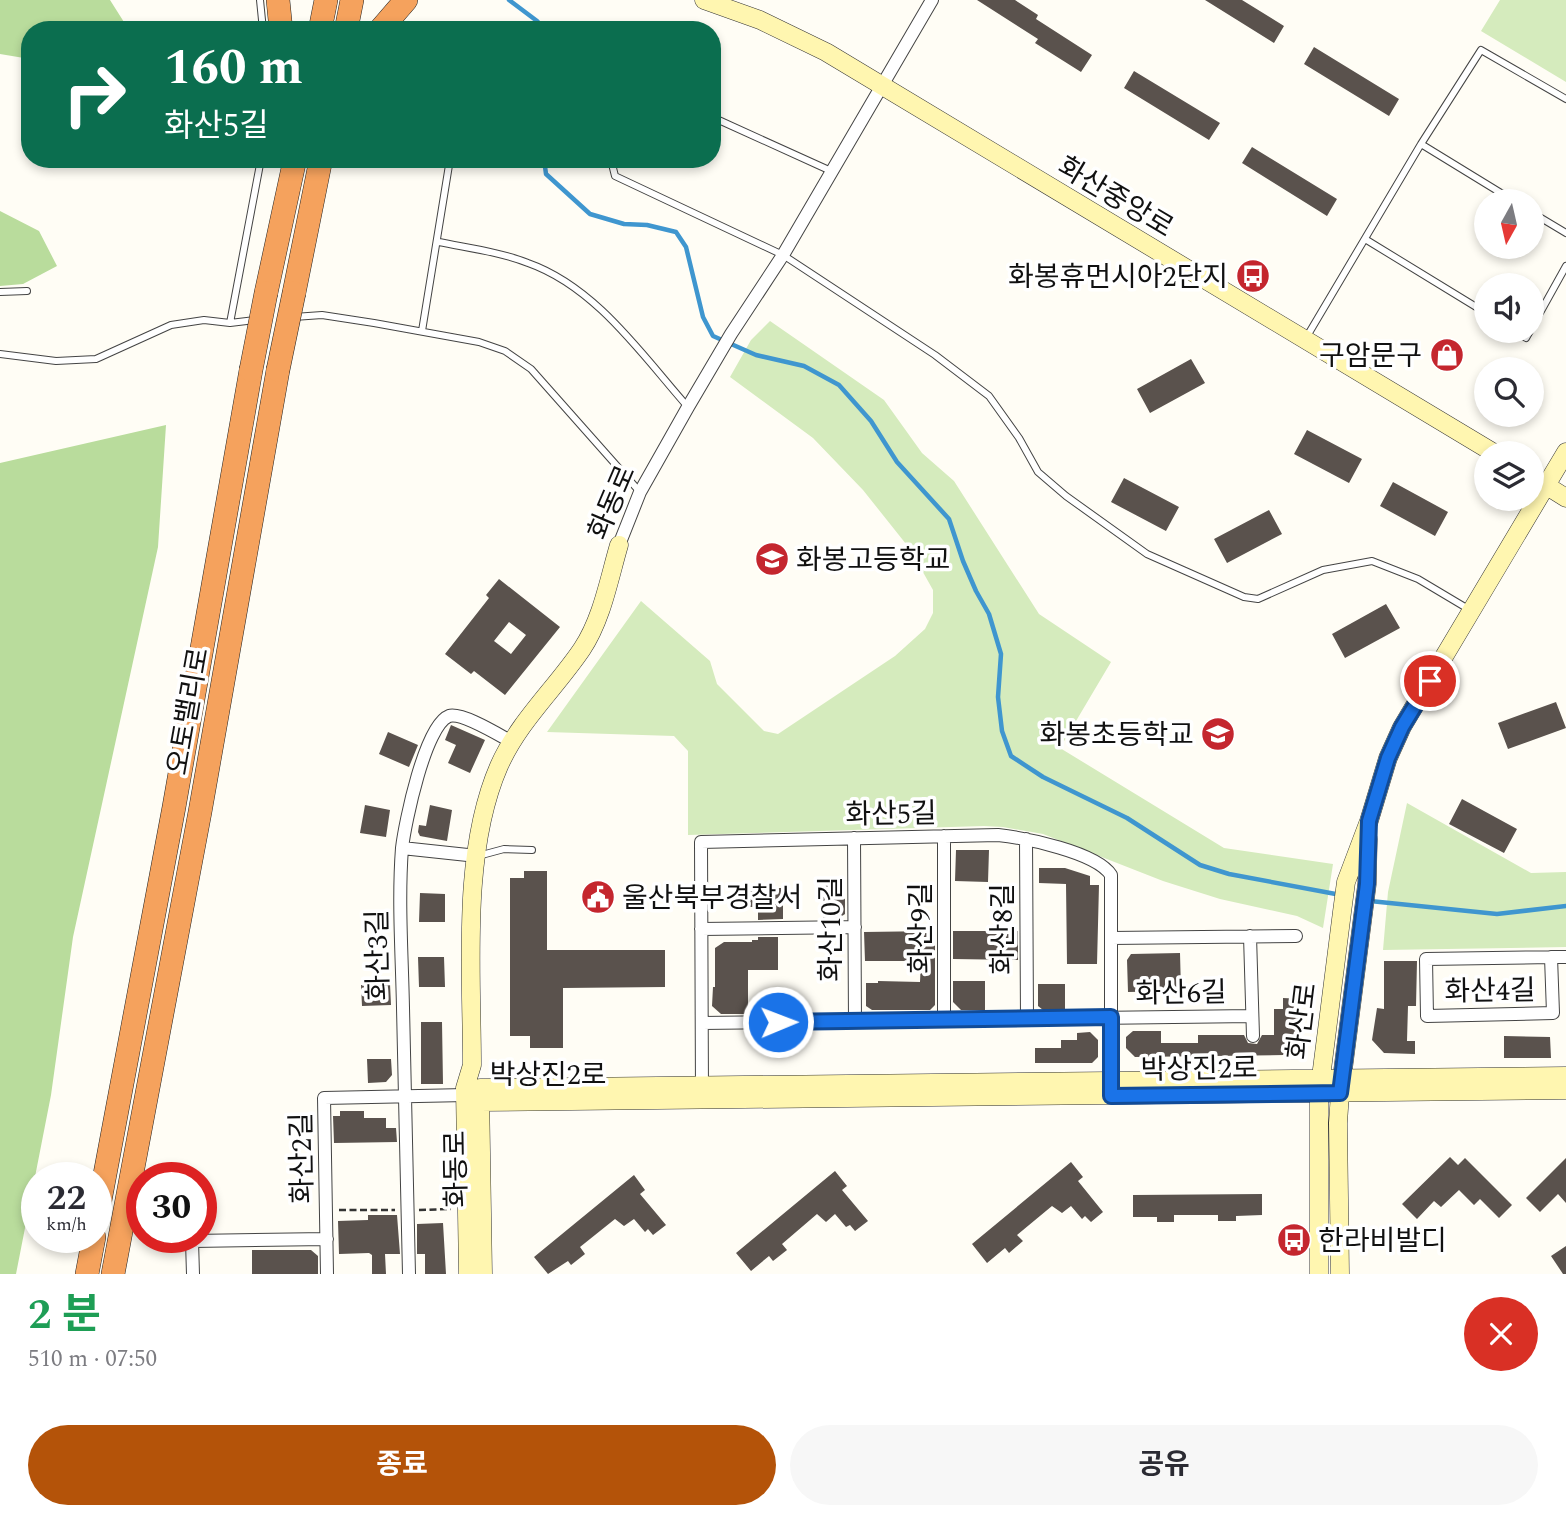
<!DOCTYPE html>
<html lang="ko">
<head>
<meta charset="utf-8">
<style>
	:root { --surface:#fff; --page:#f7f7f7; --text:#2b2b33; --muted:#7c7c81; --accent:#b45309 }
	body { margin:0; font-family:Spectral,"Noto Sans KR",serif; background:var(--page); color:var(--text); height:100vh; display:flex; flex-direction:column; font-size:26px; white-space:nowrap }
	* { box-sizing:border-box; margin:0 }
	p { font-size:23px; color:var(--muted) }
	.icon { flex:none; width:38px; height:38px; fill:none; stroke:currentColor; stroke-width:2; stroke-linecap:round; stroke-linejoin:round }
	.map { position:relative; height:1274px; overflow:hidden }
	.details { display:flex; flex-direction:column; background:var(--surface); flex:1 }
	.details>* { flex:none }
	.hud { position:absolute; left:21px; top:21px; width:700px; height:147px; border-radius:28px; box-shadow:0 4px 10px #0003; background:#0b6e4f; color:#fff; overflow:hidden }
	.needle { width:46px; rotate:188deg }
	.fabs { position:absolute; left:1474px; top:189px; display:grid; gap:14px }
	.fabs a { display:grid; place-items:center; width:70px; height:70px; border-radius:50%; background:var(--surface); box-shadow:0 4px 10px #0003; font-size:35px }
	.speed { position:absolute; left:21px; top:1162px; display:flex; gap:14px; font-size:35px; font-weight:700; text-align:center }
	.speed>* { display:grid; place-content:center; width:91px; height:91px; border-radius:50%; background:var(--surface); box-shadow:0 4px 10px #0003; line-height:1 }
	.speed small { font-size:18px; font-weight:400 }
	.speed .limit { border:10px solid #d22; background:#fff; color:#111 }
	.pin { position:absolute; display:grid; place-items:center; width:60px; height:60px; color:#fff; margin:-30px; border:4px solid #fff; border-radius:50%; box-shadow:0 2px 7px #0007 }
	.me { position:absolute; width:77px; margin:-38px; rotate:89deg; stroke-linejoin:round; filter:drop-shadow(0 0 5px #0008) }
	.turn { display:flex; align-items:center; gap:24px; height:147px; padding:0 28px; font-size:32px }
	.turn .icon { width:91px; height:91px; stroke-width:2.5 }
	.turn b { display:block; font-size:49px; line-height:60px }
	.round { display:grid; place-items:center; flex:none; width:74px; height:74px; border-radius:37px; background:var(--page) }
	.head { display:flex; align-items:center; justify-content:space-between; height:119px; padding:0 28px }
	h1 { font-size:42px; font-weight:700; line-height:52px; color:#1e9e55 }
	.cta { display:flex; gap:14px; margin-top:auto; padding:14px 28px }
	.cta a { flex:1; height:80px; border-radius:42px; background:var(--accent); color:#fff; font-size:28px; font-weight:700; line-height:80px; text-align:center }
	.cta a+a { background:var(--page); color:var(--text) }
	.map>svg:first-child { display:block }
	.green { fill:#d5ebbd }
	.forest { fill:#b9dc9c }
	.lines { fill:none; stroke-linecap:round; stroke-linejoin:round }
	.stream { stroke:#3f96cf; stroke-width:4.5 }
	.building { fill:#5a524d; fill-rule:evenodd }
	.lane-casing { stroke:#444; stroke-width:8 }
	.street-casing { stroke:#444; stroke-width:14 }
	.secondary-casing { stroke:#333; stroke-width:19 }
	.highway-casing { stroke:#222; stroke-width:24 }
	.path { stroke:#333; stroke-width:2.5; stroke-dasharray:7 3.5; stroke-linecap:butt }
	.lane { stroke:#fff; stroke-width:6 }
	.street { stroke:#fff; stroke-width:12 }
	.secondary { stroke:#fff6b0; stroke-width:18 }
	.highway { stroke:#f5a25d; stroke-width:23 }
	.highway-bridge-casing { stroke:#222; stroke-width:24; stroke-linecap:butt }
	.highway-bridge { stroke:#f5a25d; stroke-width:23 }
	.route-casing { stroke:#114b97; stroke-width:18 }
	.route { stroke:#1a73e8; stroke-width:12 }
	.labels { text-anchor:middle; stroke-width:7; stroke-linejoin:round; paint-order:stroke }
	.street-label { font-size:28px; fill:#111; stroke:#fff }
	.poi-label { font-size:28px; fill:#111; stroke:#fff; text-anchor:end }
</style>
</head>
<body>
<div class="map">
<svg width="1566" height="1274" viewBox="0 0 1566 1274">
	<rect width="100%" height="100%" fill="#fffdf5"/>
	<path class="green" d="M1500,0H1566V82L1481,31Z
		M770,321L884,400L922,453L954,481L1039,614L1111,662L1060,748L1224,848L1333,864L1323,928L1297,916L1220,899L1163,881L1043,834L1003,827L984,826L688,835V751L674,736L547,732L641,601L710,661L717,684L764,731L778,734L895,656L925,629L933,613V590L910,549L863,490L813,438L730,377L751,340Z
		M1407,803L1531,873L1566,872V947L1383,950L1388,892Z"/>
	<path class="forest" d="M0,0H110L129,30H30V59L0,54Z
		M0,211L39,231L57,266L23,284L0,286Z
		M166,425L158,547L73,937L51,1095L16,1274H0V463Z"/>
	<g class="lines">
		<path class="stream" d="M509,0L537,21L545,30
			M544,159L546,174L590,214L624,224L647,225L676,232L686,247L703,317L713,336L756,355L804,366L839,385L871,421L897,462L949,519L963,561L976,591L989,614L1001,654L998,697L1002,731L1011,756L1043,777L1127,818L1200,865L1229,874L1341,895
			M1370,901L1497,914L1566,906"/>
	</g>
	<path class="building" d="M977,0H1015L1038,15L1036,19L1092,55L1081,72L1035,43L1038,39Z
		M1205,0H1242L1284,26L1274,43Z
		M1314,47L1399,99L1389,116L1304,64Z
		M1134,71L1220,123L1209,140L1124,88Z
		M1252,147L1337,199L1327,216L1242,163Z
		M1191,359L1205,383L1150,413L1137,389Z
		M1307,430L1362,459L1349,483L1294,454Z
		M1124,478L1179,507L1166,531L1111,502Z
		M1393,482L1448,512L1435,536L1380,506Z
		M1269,510L1282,534L1227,563L1214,539Z
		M499,579L560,627L505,695L474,671L471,674L445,654L489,598L486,595ZM509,622L526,635L511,654L494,641Z
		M1386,604L1400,628L1345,658L1332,634Z
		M1556,702L1566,728L1508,749L1498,723Z
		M451,725L485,740L470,773L448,763L456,745L445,740Z
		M388,732L418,745L409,767L379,754Z
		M1462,799L1517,829L1504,853L1449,824Z
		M365,805L390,810L386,837L360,833Z
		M430,805L452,810L447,841L420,836L418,832L419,825L426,826Z
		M956,850H989L988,882L955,881Z
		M1039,868H1065L1090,876V885H1099L1097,964H1067L1066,884L1039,883Z
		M524,871H547V950H665V987L563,988V1048H530V1036H510V878H524Z
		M823,885H845V914L839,918L823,919Z
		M748,888H783V919L758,920V907H748Z
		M420,893L445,894V922H419Z
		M935,931V1005L930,1010H872L866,1006V983H878V981L920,982L921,961H865L864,932Z
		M953,931H1018V960L953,959Z
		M758,937H778V970H748V1014H721L712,1006L713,987H715V948L724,942H752V940H758Z
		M1180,953L1181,991L1128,992L1127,960L1131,954Z
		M418,957H444L445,987H419Z
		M1384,961H1417L1416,1006H1408L1407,1041H1415V1054L1384,1053L1372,1040L1377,1008L1384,1009Z
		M953,981H985V1010H961L953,1002Z
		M390,984L391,1005L362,1006L361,985Z
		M1038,984H1065V1010H1043L1038,1006Z
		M1283,998L1303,999L1298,1043L1284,1055L1135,1057L1126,1048V1037L1133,1031H1161V1043H1198V1035H1244L1248,1043L1257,1044L1262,1035H1274V1009H1283Z
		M421,1022H442L443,1084H421Z
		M1090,1032L1098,1040V1057L1092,1063H1035V1048H1061V1040H1077V1033Z
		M1504,1036L1550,1037L1551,1058H1504Z
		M367,1059H391L392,1075L386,1082L368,1083Z
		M340,1111H364V1118H386V1128H396L397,1142L334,1143L333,1116H340Z
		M1450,1157L1458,1165L1465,1158L1512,1205L1499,1218L1480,1199L1474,1205L1459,1190L1441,1207L1434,1201L1417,1219L1402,1204Z
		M1566,1158V1203L1558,1194L1540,1212L1526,1198Z
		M1071,1162L1083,1177L1078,1181L1103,1212L1091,1222L1085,1216L1082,1219L1071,1206L1062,1213L1052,1206L1017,1235L1023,1241L1009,1253L1005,1248L987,1263L972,1244Z
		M835,1171L847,1186L842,1190L868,1221L855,1231L850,1225L846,1227L835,1214L826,1222L817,1214L782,1244L787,1250L773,1261L769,1256L751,1271L736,1253Z
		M634,1175L645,1190L640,1194L666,1225L653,1235L648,1229L645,1232L634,1219L624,1226L615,1219L580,1247L585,1254L571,1265L568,1261L548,1274L534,1257Z
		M1262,1194V1215L1236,1216V1221H1218V1215H1174V1222H1157V1217H1133V1195Z
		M368,1215H397L400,1254H385L386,1274H372V1255L369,1253L339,1254L338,1221L368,1220Z
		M443,1223L446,1274H425V1254H417V1224Z
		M1566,1246V1274H1563L1551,1256Z
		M252,1250H311L318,1256V1274H252Z"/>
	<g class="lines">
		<g class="lane-casing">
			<path id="lane" d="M260,0L263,30
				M712,117L831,171
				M1421,144L1514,201
				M613,159L612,164L615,176L783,255L935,355L989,396L1019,438L1038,472L1066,496L1147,554L1244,597L1258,599L1323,570L1372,561L1418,579L1470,610
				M1531,212L1566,233
				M1365,239L1486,313
				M439,242C468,248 500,252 528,263C596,287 642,355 688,407
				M0,292L27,291
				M294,317L322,315L374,323L479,342L505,351L531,369L640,492
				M230,323L261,159
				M1531,329L1566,266
				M422,331L450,159
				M1515,331L1526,338L1530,331
				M1306,338L1421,144L1481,50L1566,99
				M0,354L56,361L96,359L171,325L204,320L230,323L255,320
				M478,856L504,849L532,850"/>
		</g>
		<g class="street-casing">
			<path id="street" d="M619,545L640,492L688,407L731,334L783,255L932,0
				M854,838L855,1021
				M1026,839L1027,1018
				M402,848L477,856
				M701,929L855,927
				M1250,936L1253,1036
				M1111,938L1296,936
				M1551,957L1553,1013L1427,1016L1426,959L1551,957H1566
				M944,1019V836
				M702,1023L1252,1016
				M702,1094L701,842L998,835C1025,838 1096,852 1111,875V1088
				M193,1274L192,1241L327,1239
				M327,1274L324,1098L466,1095
				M409,1274C407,1185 405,1097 403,1008C402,955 398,901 402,848C405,823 425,725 449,716C462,712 499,735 512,742"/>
		</g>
		<g class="secondary-casing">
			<path id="secondary" d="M704,0L760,20L826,52L1494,453
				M1531,476L1566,498
				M480,1092L483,1274
				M466,1095L480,1088L1566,1076
				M466,1095L480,1102L1566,1090
				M468,1274L465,1088L472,1065C472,972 461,853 499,766C519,721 555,689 582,649C602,619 609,579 619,545
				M1319,1274V1093L1342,912L1346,882L1369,821L1388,758L1402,727L1566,452
				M1340,1274L1338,1123L1340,1093L1367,884L1368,839"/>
		</g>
		<g class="highway-casing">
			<path id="highway" d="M278,0L281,30
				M320,30L326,0
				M346,30L352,0
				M380,30L406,0
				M266,293L295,159
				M294,293L321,159
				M96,1222L174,807L251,370
				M87,1274L94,1237
				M113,1274L200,812L278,370"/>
		</g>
		<path class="path" d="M339,1210H395
			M419,1210L451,1209"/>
		<use href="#lane" class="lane"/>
		<use href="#street" class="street"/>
		<use href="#secondary" class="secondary"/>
		<use href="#highway" class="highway"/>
		<g class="highway-bridge-casing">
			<path id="highway-bridge" d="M251,370L266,293
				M278,370L294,293"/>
		</g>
		<use href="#highway-bridge" class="highway-bridge"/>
	</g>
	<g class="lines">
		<g class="route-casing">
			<path id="route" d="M778,1022L1111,1017V1096L1340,1093L1367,884L1369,821L1388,758L1402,727L1430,681"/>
		</g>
		<use href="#route" class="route"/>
	</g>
	<defs>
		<g id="bus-disc" transform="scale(1.75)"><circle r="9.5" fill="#c4262e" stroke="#fff"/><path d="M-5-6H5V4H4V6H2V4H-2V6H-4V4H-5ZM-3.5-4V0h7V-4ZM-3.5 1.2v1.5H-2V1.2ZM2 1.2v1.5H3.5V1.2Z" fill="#fff"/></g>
		<g id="shop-disc" transform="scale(1.75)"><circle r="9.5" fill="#c4262e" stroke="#fff"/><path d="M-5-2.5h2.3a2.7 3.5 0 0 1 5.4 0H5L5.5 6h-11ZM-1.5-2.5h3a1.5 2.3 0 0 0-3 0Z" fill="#fff"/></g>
		<g id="school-disc" transform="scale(1.75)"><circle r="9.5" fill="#c4262e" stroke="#fff"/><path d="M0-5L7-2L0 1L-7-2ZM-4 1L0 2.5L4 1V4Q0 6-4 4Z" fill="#fff"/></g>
		<g id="civic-disc" transform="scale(1.75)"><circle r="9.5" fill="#c4262e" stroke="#fff"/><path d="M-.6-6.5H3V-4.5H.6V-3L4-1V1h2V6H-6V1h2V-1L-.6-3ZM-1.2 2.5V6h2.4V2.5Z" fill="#fff"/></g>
	</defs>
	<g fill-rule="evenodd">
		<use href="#bus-disc" x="1253" y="276"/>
		<use href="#shop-disc" x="1447" y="355"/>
		<use href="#school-disc" x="772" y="559"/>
		<use href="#school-disc" x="1218" y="734"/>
		<use href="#civic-disc" x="598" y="897"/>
		<use href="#bus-disc" x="1294" y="1240"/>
	</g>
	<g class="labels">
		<g class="street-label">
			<text transform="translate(1116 196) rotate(31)" y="10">화산중앙로</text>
			<text transform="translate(611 502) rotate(-67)" y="10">화동로</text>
			<text transform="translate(187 711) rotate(-80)" y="10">오토밸리로</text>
			<text transform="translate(891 813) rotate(-1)" y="10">화산5길</text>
			<text transform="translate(920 928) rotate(-90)" y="10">화산9길</text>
			<text transform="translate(830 929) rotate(-90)" y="10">화산10길</text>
			<text transform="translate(1002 929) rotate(-90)" y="10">화산8길</text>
			<text transform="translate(377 955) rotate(-91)" y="10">화산3길</text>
			<text transform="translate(1490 990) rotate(-1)" y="10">화산4길</text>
			<text transform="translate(1181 992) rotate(-1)" y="10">화산6길</text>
			<text transform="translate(1301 1021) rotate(-83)" y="10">화산로</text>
			<text transform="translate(1199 1068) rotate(-1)" y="10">박상진2로</text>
			<text x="548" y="1084">박상진2로</text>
			<text transform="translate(301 1158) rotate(-91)" y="10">화산2길</text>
			<text transform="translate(455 1169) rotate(-91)" y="10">화동로</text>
		</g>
		<g class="poi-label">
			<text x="1228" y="286">화봉휴먼시아2단지</text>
			<text x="1422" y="365">구암문구</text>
			<text x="796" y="569" text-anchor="start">화봉고등학교</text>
			<text x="1194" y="744">화봉초등학교</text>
			<text x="622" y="907" text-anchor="start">울산북부경찰서</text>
			<text x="1318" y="1250" text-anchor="start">한라비발디</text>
		</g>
	</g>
</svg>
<div class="fabs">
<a><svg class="needle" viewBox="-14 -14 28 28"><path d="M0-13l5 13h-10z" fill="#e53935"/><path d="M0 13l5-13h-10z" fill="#7c7c81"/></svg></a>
<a><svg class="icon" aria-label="sound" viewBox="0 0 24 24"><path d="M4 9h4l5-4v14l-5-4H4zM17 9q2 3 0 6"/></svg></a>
<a><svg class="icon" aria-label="search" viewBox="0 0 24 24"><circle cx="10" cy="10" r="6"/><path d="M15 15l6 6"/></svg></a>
<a><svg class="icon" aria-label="layers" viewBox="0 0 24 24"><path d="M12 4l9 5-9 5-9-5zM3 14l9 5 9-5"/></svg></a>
</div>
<div class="speed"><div>22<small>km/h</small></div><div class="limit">30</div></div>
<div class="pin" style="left:1430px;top:681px;background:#d93025"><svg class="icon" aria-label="arrive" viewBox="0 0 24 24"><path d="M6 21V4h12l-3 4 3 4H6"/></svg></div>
<svg class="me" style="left:778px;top:1022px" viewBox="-20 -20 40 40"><circle r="17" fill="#1a73e8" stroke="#fff" stroke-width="3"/><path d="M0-11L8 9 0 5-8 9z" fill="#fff"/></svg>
<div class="hud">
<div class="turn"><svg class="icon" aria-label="right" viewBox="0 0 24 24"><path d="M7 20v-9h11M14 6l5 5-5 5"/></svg><div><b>160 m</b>화산5길</div></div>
</div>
</div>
<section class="details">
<div class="head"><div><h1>2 분</h1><p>510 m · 07:50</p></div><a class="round" style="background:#d93025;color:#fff"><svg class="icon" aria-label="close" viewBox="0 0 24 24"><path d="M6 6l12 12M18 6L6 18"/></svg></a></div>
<div class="cta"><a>종료</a><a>공유</a></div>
</section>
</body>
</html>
